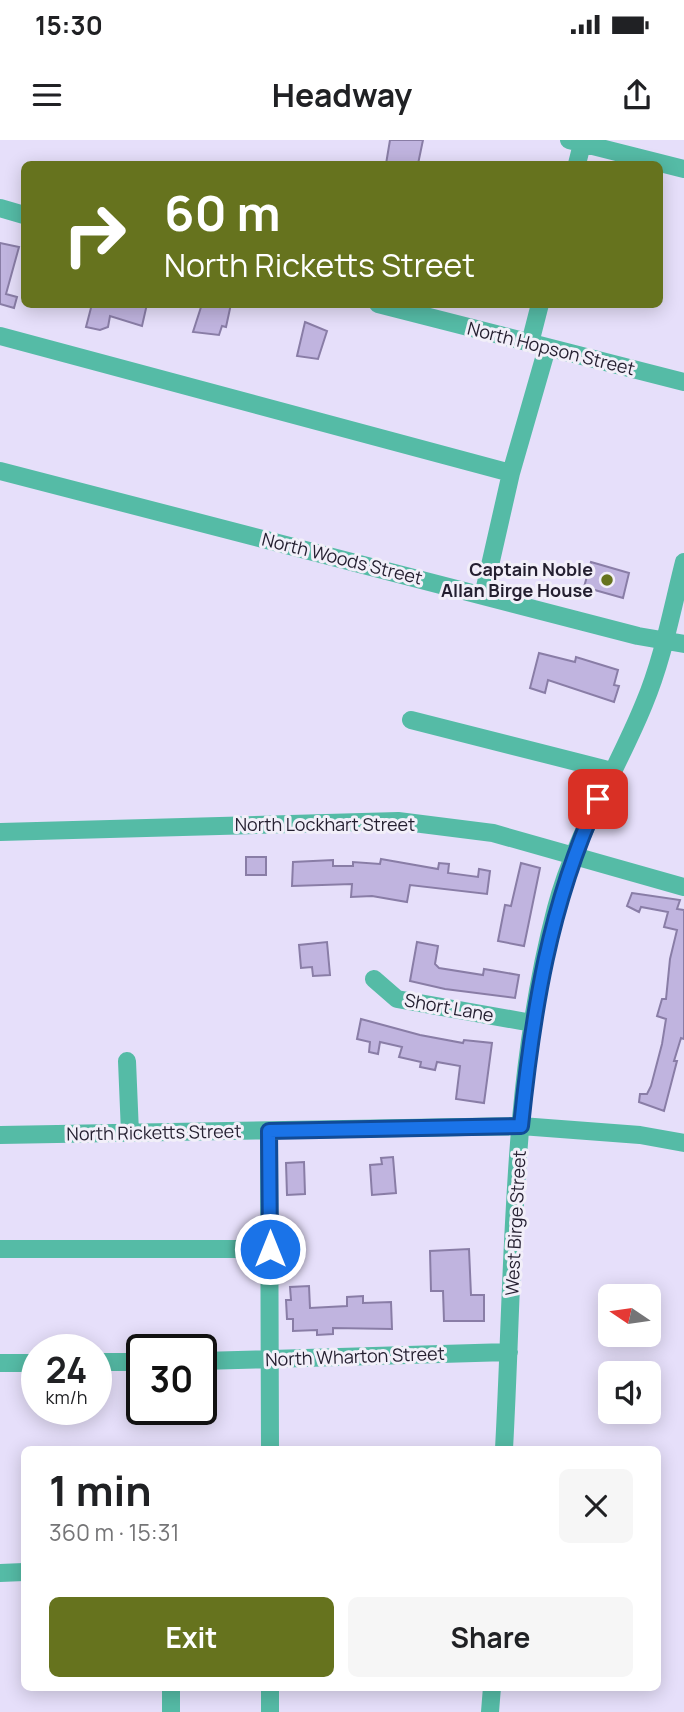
<!DOCTYPE html>
<html lang="en">
<head>
<meta charset="utf-8">
<style>
	:root { --surface:#fff; --page:#f6f6f6; --text:#202124; --muted:#757577; --accent:#66731e }
	body { margin:0; font-family:Manrope,sans-serif; background:var(--page); color:var(--text); height:100vh; display:flex; flex-direction:column; font-size:26px; white-space:nowrap }
	* { box-sizing:border-box; margin:0 }
	p { font-size:23px; color:var(--muted) }
	.icon { flex:none; width:38px; height:38px; fill:none; stroke:currentColor; stroke-width:2; stroke-linecap:round; stroke-linejoin:round }
	.map { position:relative; flex:1; overflow:hidden }
	.panel { position:absolute; left:21px; top:1306px; width:640px; height:245px; display:flex; flex-direction:column; background:var(--surface); border-radius:10px; box-shadow:0 4px 18px #0003 }
	.panel>* { flex:none }
	.hud { position:absolute; left:21px; top:21px; width:642px; height:147px; border-radius:10px; box-shadow:0 4px 18px #0003; background:#66731e; color:#fff; overflow:hidden }
	.needle { width:46px; rotate:283deg }
	.buttons { position:absolute; left:598px; top:1144px; display:grid; gap:14px }
	.buttons a { display:grid; place-items:center; width:63px; height:63px; border-radius:10px; background:var(--surface); box-shadow:0 4px 18px #0003; font-size:35px }
	.speed { position:absolute; left:21px; top:1194px; display:flex; gap:14px; font-size:35px; font-weight:700; text-align:center }
	.speed>* { display:grid; place-content:center; width:91px; height:91px; border-radius:50%; background:var(--surface); box-shadow:0 4px 18px #0003; line-height:1 }
	.speed small { font-size:18px; font-weight:400 }
	.speed .limit { border:4px solid #111; border-radius:10px; background:#fff; color:#111 }
	.pin { position:absolute; display:grid; place-items:center; width:60px; height:60px; color:#fff; margin:-30px; border-radius:14px; box-shadow:0 4px 10px #0006 }
	.me { position:absolute; width:77px; margin:-38px; rotate:0deg; stroke-linejoin:round; filter:drop-shadow(0 0 5px #0008) }
	.turn { display:flex; align-items:center; gap:24px; height:147px; padding:0 28px; font-size:32px }
	.turn .icon { width:91px; height:91px; stroke-width:2.5 }
	.turn b { display:block; font-size:49px; line-height:60px }
	.round { display:grid; place-items:center; flex:none; width:74px; height:74px; border-radius:10px; background:var(--page) }
	.summary { display:flex; align-items:center; justify-content:space-between; height:119px; padding:0 28px }
	h1 { font-size:42px; font-weight:700; line-height:52px }
	.primary-button { display:flex; gap:14px; margin-top:auto; padding:14px 28px }
	.primary-button a { flex:1; height:80px; border-radius:10px; background:var(--accent); color:#fff; font-size:28px; font-weight:700; line-height:80px; text-align:center }
	.primary-button a+a { background:var(--page); color:var(--text) }
	.status { display:flex; justify-content:space-between; align-items:center; height:49px; padding:0 35px; background:var(--surface); direction:ltr }
	.status svg { height:19px; fill:currentColor }
	header { display:flex; justify-content:space-between; align-items:center; height:91px; padding:0 28px; background:var(--surface); font-size:32px; font-weight:700 }
	.map>svg:first-child { display:block }
	.building { fill:#c0b4df; stroke:#897da6; stroke-width:2 }
	.lines { fill:none; stroke-linecap:round; stroke-linejoin:round }
	.minor { stroke:#55bba6; stroke-width:18 }
	.route-casing { stroke:#114b97; stroke-width:18 }
	.route { stroke:#1a73e8; stroke-width:12 }
	.poi-dot { fill:#66731e; stroke:#f2eff9; stroke-width:2.5 }
	.labels { text-anchor:middle; stroke-width:6; stroke-linejoin:round; paint-order:stroke }
	.street-label { font-size:18px; fill:#241f30; stroke:#f2eff9 }
	.poi-label { font-size:18px; font-weight:bold; fill:#241f30; stroke:#f2eff9; text-anchor:end }
</style>
</head>
<body>
<div class="status"><b>15:30</b><svg viewBox="0 0 49 12"><path d="M0 12V9h3v3zM5 12V6h3v6zM10 12V3h3v9zM15 12V0h3v12zM26 1h20v11H26zM47 4h2v5h-2z"/></svg></div>
<header><svg class="icon" aria-label="menu" viewBox="0 0 24 24"><path d="M4 6h16M4 12h16M4 18h16"/></svg>Headway<svg class="icon" aria-label="share" viewBox="0 0 24 24"><path d="M12 15V3M7 8l5-5 5 5M5 13v7h14v-7"/></svg></header>
<div class="map">
<svg width="684" height="1572" viewBox="0 0 684 1572">
	<rect width="100%" height="100%" fill="#e6dffa"/>
	<path class="building" d="M390,0H423L418,24H386Z
		M0,103L19,107L6,154L17,157L14,168L0,164Z
		M92,164H147L142,186L110,176L108,187L100,190L86,187Z
		M202,164H231L226,187L222,186L219,195L193,192Z
		M305,182L327,191L318,219L297,216Z
		M591,422L629,433L623,458L584,447Z
		M539,513L575,522L576,517L618,530L614,545L619,546L614,562L548,540L545,553L530,548Z
		M246,717H266V735H246Z
		M381,719L438,729L439,723L449,724L448,733L478,737L479,729L490,731L487,754L410,745L407,762L372,756L351,757L352,744L292,746L293,722L333,720V726H353V722L380,724Z
		M521,723L540,728L524,806L498,801L505,765L511,766Z
		M632,753L680,760L677,769L684,770V899L681,898L674,921H677L664,971L639,962L640,954H647L651,946L662,904L666,879L657,876L662,859H666L670,819L677,790L664,787L668,772L641,767L639,772L627,766Z
		M327,802L330,835L313,836L312,827L301,828L299,805Z
		M417,802L438,806L435,824L439,828L483,835L484,829L519,835L515,858L445,849L410,841Z
		M361,879L420,895L463,903L464,900L492,903L484,963L456,959L460,926L437,922L435,930L420,927L421,922L399,917L402,907L380,902L378,914L369,912L370,902L357,899Z
		M393,1017L396,1053L372,1055L370,1025L382,1024L381,1018Z
		M304,1022L305,1054L287,1055L286,1023Z
		M469,1109L471,1155H484V1181H444L443,1151H431L430,1111Z
		M309,1146L310,1168L347,1166V1157L363,1156V1163L391,1162L392,1189L333,1188V1194L317,1195V1190L293,1191V1179H287L286,1160H291L290,1147Z"/>
	<g class="lines">
		<path class="minor" d="M569,0L684,29
			M577,24L583,0
			M0,68L24,75
			M378,164L684,242
			M0,196L511,333
			M530,203L540,164
			M0,331L638,496L684,504
			M483,456L511,333L547,208
			M411,580L612,631
			M0,692L398,681L493,693L684,747
			M374,839L397,859L532,883
			M127,921L130,993
			M269,991L270,1309
			M0,995L521,986L640,995L684,1003
			M0,1109H270
			M201,1221L509,1212
			M96,1222H142
			M0,1223H37
			M504,1309C514,1129 510,943 556,768C575,695 616,633 644,564C663,519 672,469 684,422
			M0,1433L24,1432
			M171,1547V1572
			M270,1547V1572
			M490,1572L492,1547"/>
	</g>
	<g class="lines">
		<g class="route-casing">
			<path id="route" d="M270,1109L269,991L521,986C533,870 549,767 598,659"/>
		</g>
		<use href="#route" class="route"/>
	</g>
	<circle class="poi-dot" cx="607" cy="440" r="7"/>
	<g class="labels">
		<g class="street-label">
			<text transform="translate(551 209) rotate(14)" y="6">North Hopson Street</text>
			<text transform="translate(342 419) rotate(14)" y="6">North Woods Street</text>
			<text x="325" y="691">North Lockhart Street</text>
			<text transform="translate(449 868) rotate(10)" y="6">Short Lane</text>
			<text transform="translate(154 993) rotate(-1)" y="6">North Ricketts Street</text>
			<text transform="translate(516 1083) rotate(-87)" y="6">West Birge Street</text>
			<text transform="translate(355 1217) rotate(-2)" y="6">North Wharton Street</text>
		</g>
		<g class="poi-label">
			<text x="593" y="436">Captain Noble<tspan x="593" dy="21">Allan Birge House</tspan></text>
		</g>
	</g>
</svg>
<div class="buttons">
<a><svg class="needle" viewBox="-14 -14 28 28"><path d="M0-13l5 13h-10z" fill="#e53935"/><path d="M0 13l5-13h-10z" fill="#757577"/></svg></a>
<a><svg class="icon" aria-label="sound" viewBox="0 0 24 24"><path d="M4 9h4l5-4v14l-5-4H4zM17 9q2 3 0 6"/></svg></a>
</div>
<div class="speed"><div>24<small>km/h</small></div><div class="limit">30</div></div>
<div class="pin" style="left:598px;top:659px;background:#d93025"><svg class="icon" aria-label="arrive" viewBox="0 0 24 24"><path d="M6 21V4h12l-3 4 3 4H6"/></svg></div>
<svg class="me" style="left:270px;top:1109px" viewBox="-20 -20 40 40"><circle r="17" fill="#1a73e8" stroke="#fff" stroke-width="3"/><path d="M0-11L8 9 0 5-8 9z" fill="#fff"/></svg>
<div class="hud">
<div class="turn"><svg class="icon" aria-label="right" viewBox="0 0 24 24"><path d="M7 20v-9h11M14 6l5 5-5 5"/></svg><div><b>60 m</b>North Ricketts Street</div></div>
</div>
<section class="panel">
<div class="summary"><div><h1>1 min</h1><p>360 m · 15:31</p></div><a class="round"><svg class="icon" aria-label="close" viewBox="0 0 24 24"><path d="M6 6l12 12M18 6L6 18"/></svg></a></div>
<div class="primary-button"><a>Exit</a><a>Share</a></div>
</section>
</div>
</body>
</html>
